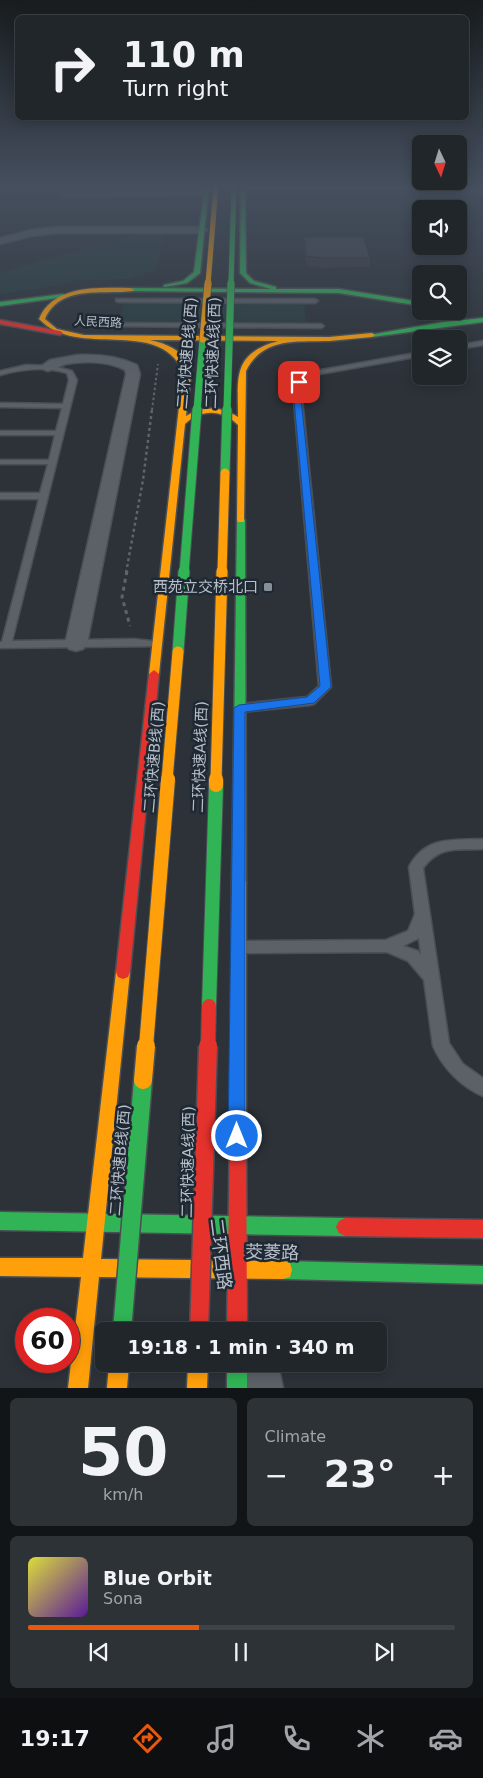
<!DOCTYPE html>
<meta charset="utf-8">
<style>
:root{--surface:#21262a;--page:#2d3236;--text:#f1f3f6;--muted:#a2a5a8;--line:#3e4347;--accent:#ea580c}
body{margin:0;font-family:"DejaVu Sans","Noto Sans SC",sans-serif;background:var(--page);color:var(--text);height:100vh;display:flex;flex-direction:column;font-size:19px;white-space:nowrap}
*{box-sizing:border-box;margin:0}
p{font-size:16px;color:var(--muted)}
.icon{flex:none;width:28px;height:28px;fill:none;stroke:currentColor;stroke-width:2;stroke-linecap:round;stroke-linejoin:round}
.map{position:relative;height:1388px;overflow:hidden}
.sheet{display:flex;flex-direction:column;gap:10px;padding:10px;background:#121517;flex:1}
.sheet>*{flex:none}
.banner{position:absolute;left:15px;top:15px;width:454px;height:105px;border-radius:8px;box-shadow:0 2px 12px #0003,0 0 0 1px var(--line);background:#21262a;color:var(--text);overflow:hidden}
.needle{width:32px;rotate:176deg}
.controls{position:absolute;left:412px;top:135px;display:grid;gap:10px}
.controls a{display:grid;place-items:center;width:55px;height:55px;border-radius:8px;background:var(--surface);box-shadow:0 2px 12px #0003,0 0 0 1px var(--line);font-size:25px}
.speed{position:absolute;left:15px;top:1308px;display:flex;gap:10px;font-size:25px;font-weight:700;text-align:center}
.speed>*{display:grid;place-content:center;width:65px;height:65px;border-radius:50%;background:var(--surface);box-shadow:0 2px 12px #0003,0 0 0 1px var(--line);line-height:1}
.speed .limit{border:8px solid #d22;background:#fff;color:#111}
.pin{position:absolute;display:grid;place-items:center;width:42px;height:42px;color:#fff;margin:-21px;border-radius:10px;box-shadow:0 2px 8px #0006}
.me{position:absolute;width:55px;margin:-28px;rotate:0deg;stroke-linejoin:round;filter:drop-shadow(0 0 4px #0008)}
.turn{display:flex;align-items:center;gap:18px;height:105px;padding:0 25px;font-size:22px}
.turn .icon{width:65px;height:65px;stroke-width:2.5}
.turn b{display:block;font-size:35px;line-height:42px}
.big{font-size:38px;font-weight:800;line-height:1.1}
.sheet .card{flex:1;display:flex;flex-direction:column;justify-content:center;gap:8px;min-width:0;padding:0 18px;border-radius:8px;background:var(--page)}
.sheet .dial{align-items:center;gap:0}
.dial b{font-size:65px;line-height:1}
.song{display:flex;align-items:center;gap:15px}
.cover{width:60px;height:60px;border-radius:8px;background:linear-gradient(135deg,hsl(60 70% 55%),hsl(270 70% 35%))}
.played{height:5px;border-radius:2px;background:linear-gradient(90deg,var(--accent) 40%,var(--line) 40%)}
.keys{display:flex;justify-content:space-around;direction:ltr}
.heat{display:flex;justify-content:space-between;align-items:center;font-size:28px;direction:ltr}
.sheet .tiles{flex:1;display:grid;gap:10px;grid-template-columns:1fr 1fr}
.card:last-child{grid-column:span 2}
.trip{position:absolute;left:95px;top:1322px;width:292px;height:50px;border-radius:8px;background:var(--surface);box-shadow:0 2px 12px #0003,0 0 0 1px var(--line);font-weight:800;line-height:50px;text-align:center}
.tab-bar{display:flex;height:80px;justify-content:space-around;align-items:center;background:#0d0f11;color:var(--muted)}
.tab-bar .icon{width:35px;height:35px}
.tab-bar .on{color:var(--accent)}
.tab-bar b{font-size:22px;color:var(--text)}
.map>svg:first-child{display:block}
.green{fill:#293d3e}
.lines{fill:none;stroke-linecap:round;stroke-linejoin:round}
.lane-casing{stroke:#4a4f55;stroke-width:3}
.street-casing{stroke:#4a4f55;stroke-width:3}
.fast-casing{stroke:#4a4f55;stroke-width:3}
.slow-casing{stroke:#4a4f55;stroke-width:3}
.jam-casing{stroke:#4a4f55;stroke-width:3}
.path-far2{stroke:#5e6468;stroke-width:2;stroke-dasharray:2.5 2.5;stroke-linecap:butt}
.path-far1{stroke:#5e6468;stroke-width:2.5;stroke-dasharray:3 3;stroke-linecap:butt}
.path{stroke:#5e6468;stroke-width:3;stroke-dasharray:4 4;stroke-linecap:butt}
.lane{fill:#5c6067;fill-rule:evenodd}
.street{fill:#5c6067;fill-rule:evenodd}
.fast{fill:#30b455;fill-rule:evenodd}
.slow{fill:#ff9f0a;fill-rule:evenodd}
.jam{fill:#e5322d;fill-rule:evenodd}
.fast-bridge-far5-casing{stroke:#494e54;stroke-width:6;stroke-linecap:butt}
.fast-bridge-far4-casing{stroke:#494e54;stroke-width:8;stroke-linecap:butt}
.fast-bridge-far3-casing{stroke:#494e54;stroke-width:11;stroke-linecap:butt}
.fast-bridge-far2-casing{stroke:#494e54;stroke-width:13;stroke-linecap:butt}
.fast-bridge-far1-casing{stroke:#494e54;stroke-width:16;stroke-linecap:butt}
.fast-bridge-casing{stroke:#494e54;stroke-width:21;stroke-linecap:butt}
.slow-bridge-far5-casing{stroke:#494e54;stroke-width:6;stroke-linecap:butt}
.slow-bridge-far4-casing{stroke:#494e54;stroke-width:8;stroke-linecap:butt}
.slow-bridge-far3-casing{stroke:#494e54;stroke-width:11;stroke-linecap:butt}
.slow-bridge-far2-casing{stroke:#494e54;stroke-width:13;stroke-linecap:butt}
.slow-bridge-far1-casing{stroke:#494e54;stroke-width:16;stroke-linecap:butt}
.slow-bridge-casing{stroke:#494e54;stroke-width:21;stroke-linecap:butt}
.jam-bridge-far1-casing{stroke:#494e54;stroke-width:16;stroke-linecap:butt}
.jam-bridge-casing{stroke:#494e54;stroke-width:21;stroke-linecap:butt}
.fast-bridge-far5{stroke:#30b455;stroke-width:5}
.fast-bridge-far4{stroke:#30b455;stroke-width:7}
.fast-bridge-far3{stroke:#30b455;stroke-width:9}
.fast-bridge-far2{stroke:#30b455;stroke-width:11}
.fast-bridge-far1{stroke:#30b455;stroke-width:14}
.fast-bridge{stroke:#30b455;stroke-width:18}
.slow-bridge-far5{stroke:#ff9f0a;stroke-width:5}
.slow-bridge-far4{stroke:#ff9f0a;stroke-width:7}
.slow-bridge-far3{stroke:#ff9f0a;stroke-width:9}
.slow-bridge-far2{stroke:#ff9f0a;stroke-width:11}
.slow-bridge-far1{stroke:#ff9f0a;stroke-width:14}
.slow-bridge{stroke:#ff9f0a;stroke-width:18}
.jam-bridge-far1{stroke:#e5322d;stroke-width:14}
.jam-bridge{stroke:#e5322d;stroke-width:18}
.wall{fill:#383c42}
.building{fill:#41464d;stroke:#2e3136}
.route{fill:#1a73e8;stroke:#114b97}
.poi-dot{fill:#868e96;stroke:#1f2934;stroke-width:2}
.labels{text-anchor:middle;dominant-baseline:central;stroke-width:5;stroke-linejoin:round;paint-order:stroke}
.far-street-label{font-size:12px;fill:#b7bfc9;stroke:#1f2934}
.street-label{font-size:15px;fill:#b7bfc9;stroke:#1f2934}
.poi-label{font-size:15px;fill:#b7bfc9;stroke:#1f2934;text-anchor:end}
.near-street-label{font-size:18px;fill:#b7bfc9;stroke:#1f2934}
</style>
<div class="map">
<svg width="483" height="1388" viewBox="0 0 483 1388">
<rect width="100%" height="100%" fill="#2c3238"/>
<path class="green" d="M140,233H165L156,270L129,279L80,280L50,287L0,294V273Z
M124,302H304L306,322H119Z"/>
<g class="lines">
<defs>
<path id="lane" d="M116,299H315L318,301L315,303L118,302L116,301Z
M113,323L321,324L324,326L321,328L111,326V324Z
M483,341V345L459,349V345Z
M421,352V356L314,375L302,383L301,389L331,687L314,704L310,705L241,712L237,711L235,708L241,704L307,697L319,686L293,389L296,380L310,372Z
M26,365L53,366L72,371L77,380L12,641L134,639L161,642L162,644L161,646L0,648V642H2L39,499H0V493H40L48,464H0V460H49L55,435H0V431H56L62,408L0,407V403L63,404L69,380L67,373C44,366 23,369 0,375V371Z
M483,839V849C457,850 440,845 423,868L449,1043L463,1064L483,1078V1096C461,1087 442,1067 433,1046L424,980L408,961L387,952L242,953L237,951L235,947L237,943L242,941L386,940L408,931L415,914L409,867C425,836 453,840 483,839ZM419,938L421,955L418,951L403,946Z"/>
<path id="street" d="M239,185H438L483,187V193L415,189H243L240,188Z
M206,190L209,191V195L64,197L59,194L64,191Z
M57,227H202L207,230L202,233H57L31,236L0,244V238L31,230Z
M77,355C98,354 118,356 137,365L140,374L87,644L83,649L76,651L69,649L65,644L126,374L125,370C108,361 85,361 66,364C59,366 54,370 47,371L40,367L50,360Z
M238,1364H278L283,1388H243Z"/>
<path id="fast" d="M205,185H209L200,273L187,283L164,287V285L183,281L194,272Z
M241,185H245L246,273L254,281L276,287V289H339L421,302V306L339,293L129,291L128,290L131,288L271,289L250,283L240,273Z
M63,294L65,295V297L0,306V302Z
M483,318V322L372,337L369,335L444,322Z
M241,517L245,520L246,883L244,887L239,889L234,887L232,883L237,520Z
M0,1212L345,1218L351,1221L354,1227L351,1233L345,1236L0,1230Z
M283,1261L483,1266V1284L283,1279L276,1277L274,1270L276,1263Z
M227,1364H247V1388H227Z"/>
<path id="slow" d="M131,288L134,290L133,291C104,295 60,284 45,319L57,329L84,335L329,337L372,333L375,335L372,337C358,338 343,340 329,341C296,342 263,337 246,371L244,522H238L237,520L238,425C222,409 201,409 185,424L159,674L154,678L149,674L183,371C157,316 78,360 39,319C54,284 99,288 131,288ZM150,340L278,341C232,354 238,377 238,417C221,406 203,406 186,416C187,402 192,386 190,372C189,353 166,343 150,340Z
M239,877L244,879L246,883V1124L244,1130L238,1132L232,1130L230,1124L232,883L234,879Z
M123,965L128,967L130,972L101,1259L283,1261L290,1263L292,1270L290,1277L283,1279L99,1277L88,1388H68L81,1277L0,1276V1258H83L116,972L118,967Z
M109,1364H129L127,1388H107Z
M188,1364H208L207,1388H187Z"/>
<path id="jam" d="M0,320L60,331L63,333L60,335L0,324Z
M154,670L159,674L130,972L128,977L123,979L118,977L116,972L149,674Z
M238,1116L244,1118L246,1124L247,1331H227L230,1124L232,1118Z
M345,1218L483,1220V1238L345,1236L339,1233L336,1227L339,1221Z"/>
</defs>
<use href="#lane" class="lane-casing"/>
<use href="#street" class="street-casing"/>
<use href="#fast" class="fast-casing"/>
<use href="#slow" class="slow-casing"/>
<use href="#jam" class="jam-casing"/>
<path class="path-far2" d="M152,410L158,364"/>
<path class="path-far1" d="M126,573L143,480L152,409"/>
<path class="path" d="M127,571L122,597L130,626"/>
<use href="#lane" class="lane"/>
<use href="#street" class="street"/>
<use href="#fast" class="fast"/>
<use href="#slow" class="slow"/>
<use href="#jam" class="jam"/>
<defs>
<path id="fast-bridge-far5" d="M231,284L234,185"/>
<path id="fast-bridge-far4" d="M197,410L203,339
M227,410L231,283"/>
<path id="fast-bridge-far3" d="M225,473L227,409
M184,573L197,409"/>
<path id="fast-bridge-far2" d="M178,652L184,571"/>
<path id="fast-bridge-far1" d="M209,1006L216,785"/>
<path id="fast-bridge" d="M122,1331L143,1080"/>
<path id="slow-bridge-far5" d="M208,284L216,185"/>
<path id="slow-bridge-far4" d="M203,339L208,283"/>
<path id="slow-bridge-far3" d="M222,573L225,473"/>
<path id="slow-bridge-far2" d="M167,780L178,652
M216,780L222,571"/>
<path id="slow-bridge-far1" d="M216,785V779
M146,1047L168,779"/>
<path id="slow-bridge" d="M143,1080L146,1046"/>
<path id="jam-bridge-far1" d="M208,1047L209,1006"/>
<path id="jam-bridge" d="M199,1331L208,1046"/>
</defs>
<use href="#fast-bridge-far5" class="fast-bridge-far5-casing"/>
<use href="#fast-bridge-far4" class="fast-bridge-far4-casing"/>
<use href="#fast-bridge-far3" class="fast-bridge-far3-casing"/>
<use href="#fast-bridge-far2" class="fast-bridge-far2-casing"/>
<use href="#fast-bridge-far1" class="fast-bridge-far1-casing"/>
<use href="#fast-bridge" class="fast-bridge-casing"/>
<use href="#slow-bridge-far5" class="slow-bridge-far5-casing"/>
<use href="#slow-bridge-far4" class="slow-bridge-far4-casing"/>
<use href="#slow-bridge-far3" class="slow-bridge-far3-casing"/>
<use href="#slow-bridge-far2" class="slow-bridge-far2-casing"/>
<use href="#slow-bridge-far1" class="slow-bridge-far1-casing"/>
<use href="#slow-bridge" class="slow-bridge-casing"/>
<use href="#jam-bridge-far1" class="jam-bridge-far1-casing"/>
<use href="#jam-bridge" class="jam-bridge-casing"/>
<use href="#fast-bridge-far5" class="fast-bridge-far5"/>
<use href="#fast-bridge-far4" class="fast-bridge-far4"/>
<use href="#fast-bridge-far3" class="fast-bridge-far3"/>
<use href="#fast-bridge-far2" class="fast-bridge-far2"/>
<use href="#fast-bridge-far1" class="fast-bridge-far1"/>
<use href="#fast-bridge" class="fast-bridge"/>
<use href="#slow-bridge-far5" class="slow-bridge-far5"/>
<use href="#slow-bridge-far4" class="slow-bridge-far4"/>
<use href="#slow-bridge-far3" class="slow-bridge-far3"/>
<use href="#slow-bridge-far2" class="slow-bridge-far2"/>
<use href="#slow-bridge-far1" class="slow-bridge-far1"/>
<use href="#slow-bridge" class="slow-bridge"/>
<use href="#jam-bridge-far1" class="jam-bridge-far1"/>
<use href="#jam-bridge" class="jam-bridge"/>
</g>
<path class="wall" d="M304,237L370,258V267L321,268L306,266L304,247Z"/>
<path class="building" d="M304,237H364L370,258H322L306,256Z"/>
<linearGradient id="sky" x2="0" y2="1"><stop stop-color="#181c1f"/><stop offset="0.49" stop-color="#454f5e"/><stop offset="1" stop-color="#454f5e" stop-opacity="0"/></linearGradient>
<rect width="483" height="379" fill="url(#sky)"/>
<path class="route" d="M296,380L302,382L300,389L331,687L314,703L245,712V1136L243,1142L237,1144L231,1142L228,1136L234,708L239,705L307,697L320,686L293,389Z"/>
<rect class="poi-dot" x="263" y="582" width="10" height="10" rx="2.5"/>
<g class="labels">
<g class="far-street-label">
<text transform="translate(98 322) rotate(3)">人民西路</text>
</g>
<g class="street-label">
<text transform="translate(187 353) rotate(-85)">二环快速B线(西)</text>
<text transform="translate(213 353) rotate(-88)">二环快速A线(西)</text>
<text transform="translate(154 757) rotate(-85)">二环快速B线(西)</text>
<text transform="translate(200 757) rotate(-88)">二环快速A线(西)</text>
<text transform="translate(120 1160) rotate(-85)">二环快速B线(西)</text>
<text transform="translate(188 1162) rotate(-89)">二环快速A线(西)</text>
</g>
<g class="poi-label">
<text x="258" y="587">西苑立交桥北口</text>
</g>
<g class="near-street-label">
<text transform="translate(272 1252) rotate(1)">茭菱路</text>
<text transform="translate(221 1254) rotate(83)">二环西路</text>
</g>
</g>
</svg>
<div class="controls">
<a><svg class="needle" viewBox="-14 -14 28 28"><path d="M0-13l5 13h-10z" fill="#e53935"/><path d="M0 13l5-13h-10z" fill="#a2a5a8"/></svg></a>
<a><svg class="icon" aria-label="sound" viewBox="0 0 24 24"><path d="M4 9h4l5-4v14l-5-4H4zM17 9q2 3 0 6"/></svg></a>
<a><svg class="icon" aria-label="search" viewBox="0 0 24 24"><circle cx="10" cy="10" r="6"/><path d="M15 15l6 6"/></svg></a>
<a><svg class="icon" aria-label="layers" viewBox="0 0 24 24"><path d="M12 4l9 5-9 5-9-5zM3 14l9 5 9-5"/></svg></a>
</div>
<div class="speed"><div class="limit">60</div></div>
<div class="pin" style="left:299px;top:382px;background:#d93025"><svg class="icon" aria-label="arrive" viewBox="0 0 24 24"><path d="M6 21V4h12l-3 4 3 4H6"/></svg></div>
<svg class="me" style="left:237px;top:1136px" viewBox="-20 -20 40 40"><circle r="17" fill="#1a73e8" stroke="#fff" stroke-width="3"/><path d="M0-11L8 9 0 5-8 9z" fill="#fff"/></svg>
<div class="trip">19:18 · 1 min · 340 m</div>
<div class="banner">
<div class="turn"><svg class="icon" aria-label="right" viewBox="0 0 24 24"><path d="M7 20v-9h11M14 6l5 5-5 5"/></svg><div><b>110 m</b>Turn right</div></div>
</div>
</div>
<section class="sheet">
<div class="tiles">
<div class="card dial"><b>50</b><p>km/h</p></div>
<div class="card"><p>Climate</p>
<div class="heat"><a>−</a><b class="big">23°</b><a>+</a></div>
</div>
<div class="card">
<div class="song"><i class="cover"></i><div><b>Blue Orbit</b><p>Sona</p></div></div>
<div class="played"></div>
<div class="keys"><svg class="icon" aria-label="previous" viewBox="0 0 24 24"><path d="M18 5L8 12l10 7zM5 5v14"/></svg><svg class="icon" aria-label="pause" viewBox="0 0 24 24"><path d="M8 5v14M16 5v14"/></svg><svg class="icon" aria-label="next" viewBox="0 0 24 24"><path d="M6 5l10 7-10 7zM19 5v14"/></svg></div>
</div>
</div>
</section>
<nav class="tab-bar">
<b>19:17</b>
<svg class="icon on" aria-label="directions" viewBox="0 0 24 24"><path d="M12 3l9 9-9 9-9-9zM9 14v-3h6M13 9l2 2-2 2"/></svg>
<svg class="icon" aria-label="music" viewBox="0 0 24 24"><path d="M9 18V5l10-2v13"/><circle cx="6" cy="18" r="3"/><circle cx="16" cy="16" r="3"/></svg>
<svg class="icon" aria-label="phone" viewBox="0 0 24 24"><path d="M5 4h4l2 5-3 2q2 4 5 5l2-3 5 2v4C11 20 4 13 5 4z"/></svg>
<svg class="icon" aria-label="climate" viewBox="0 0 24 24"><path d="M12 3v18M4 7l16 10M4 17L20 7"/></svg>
<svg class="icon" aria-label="car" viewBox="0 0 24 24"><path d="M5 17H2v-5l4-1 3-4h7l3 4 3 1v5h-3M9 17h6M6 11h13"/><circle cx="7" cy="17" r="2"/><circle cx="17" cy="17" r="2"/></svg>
</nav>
